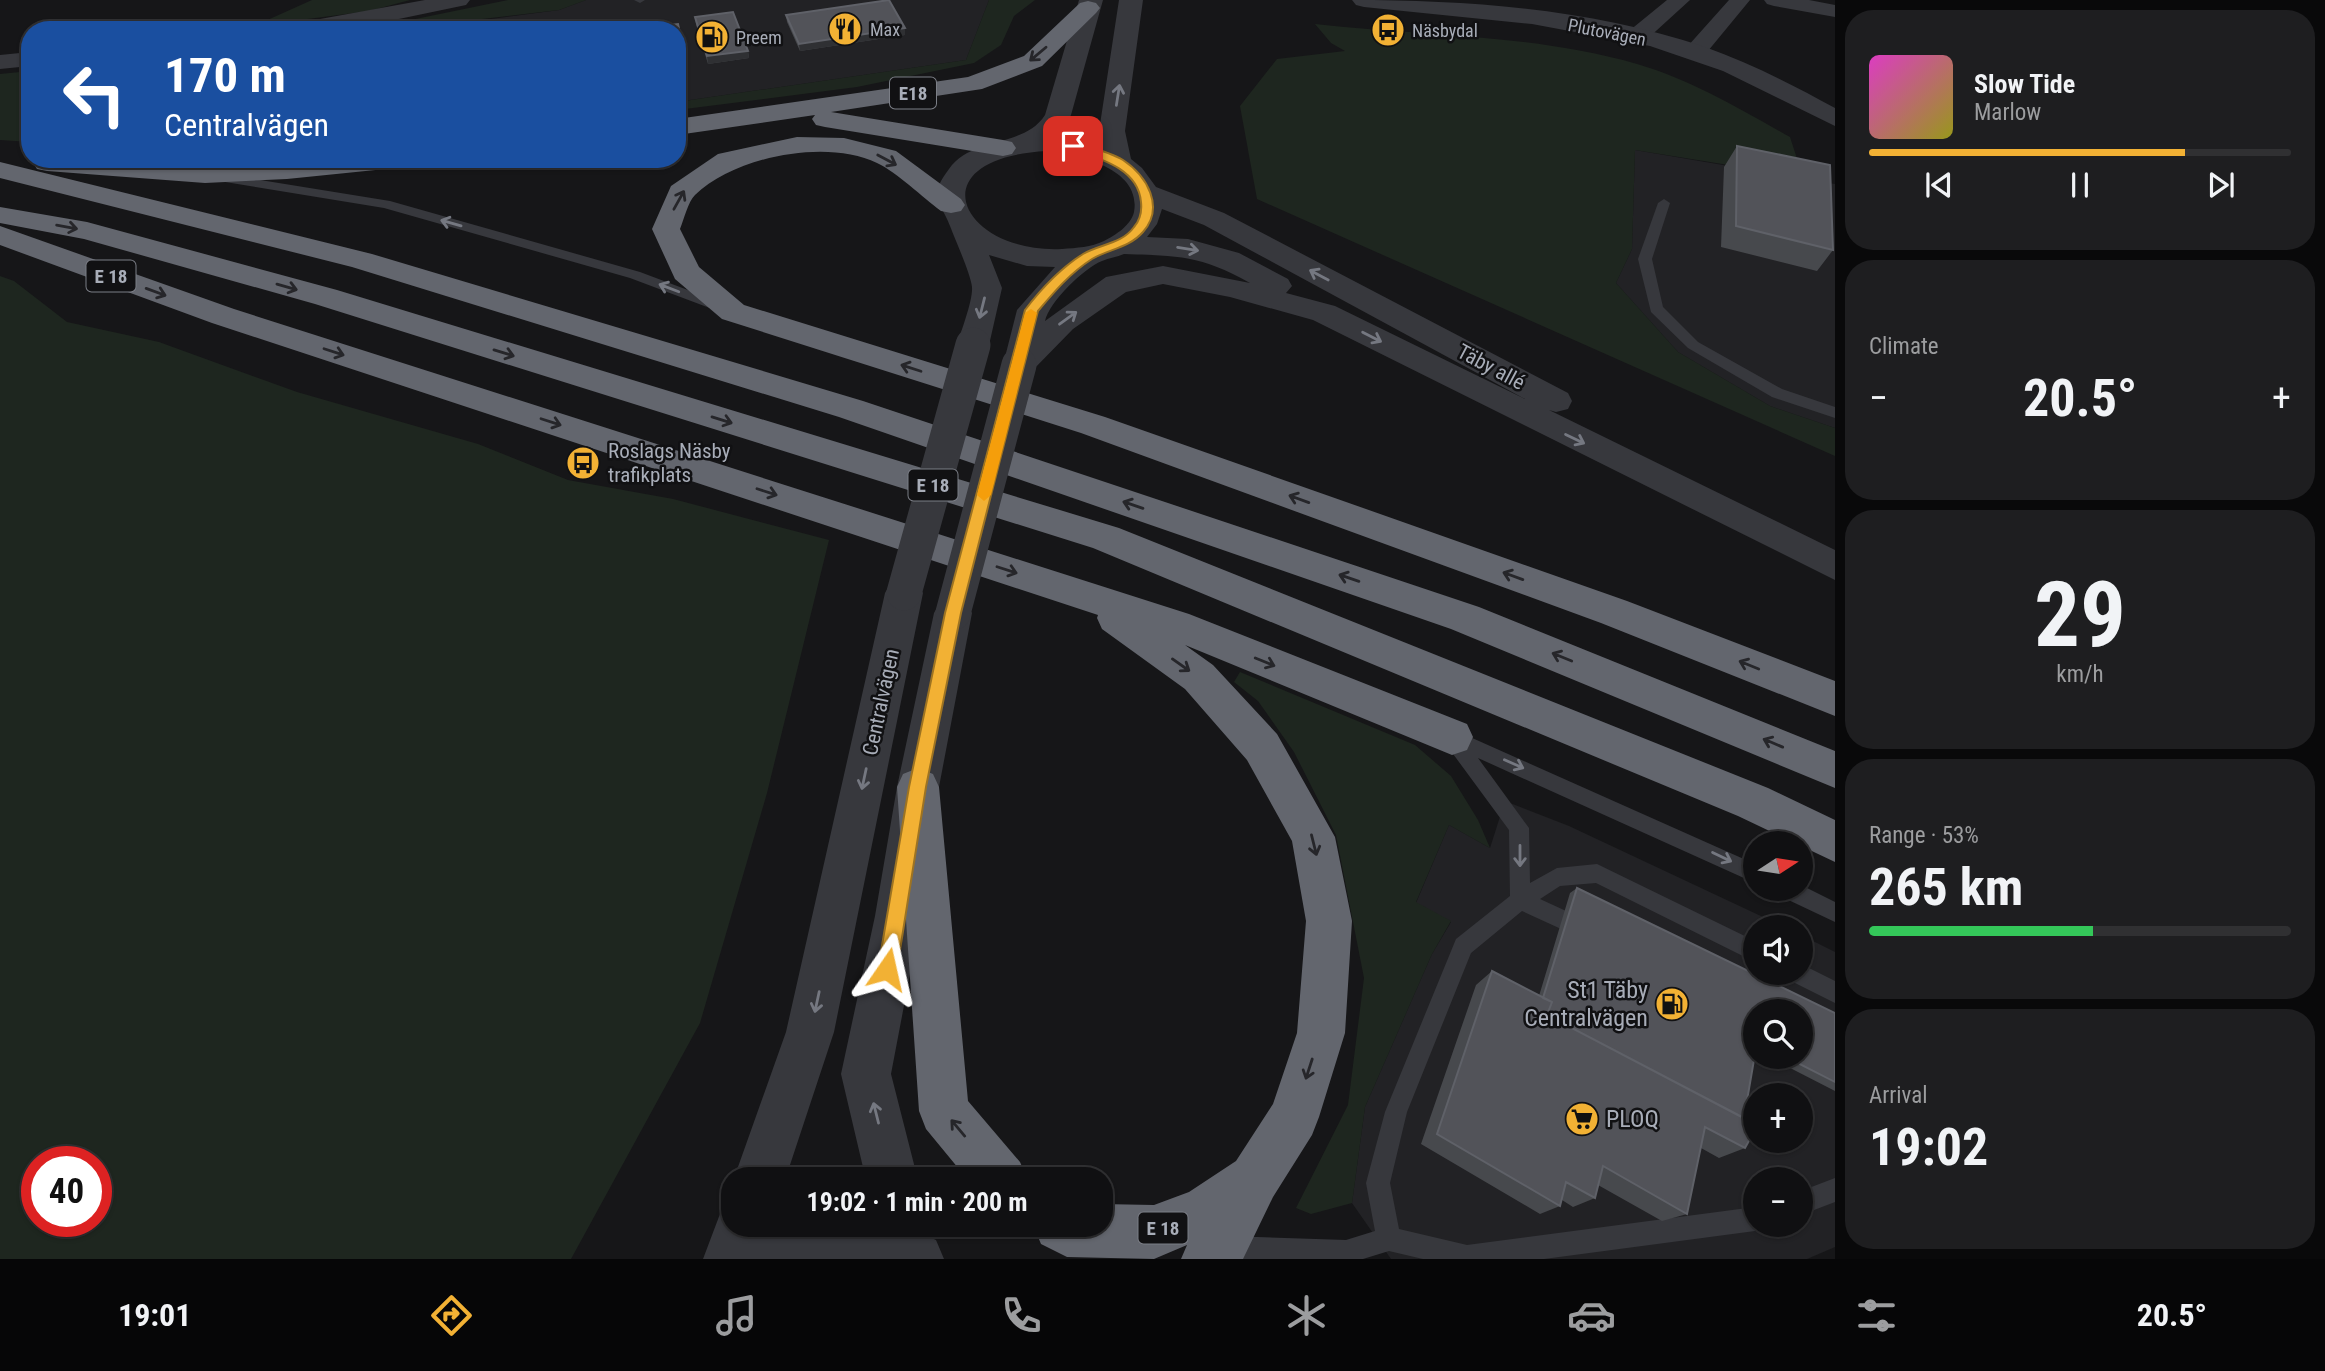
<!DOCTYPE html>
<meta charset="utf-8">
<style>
:root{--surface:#101012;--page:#1e1e20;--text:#f1f3f6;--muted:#9c9d9f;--line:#303032;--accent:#f2b134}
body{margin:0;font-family:"Roboto Condensed",sans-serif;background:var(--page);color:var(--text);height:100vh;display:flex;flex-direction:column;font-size:26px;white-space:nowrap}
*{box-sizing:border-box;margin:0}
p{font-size:23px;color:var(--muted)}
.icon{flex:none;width:38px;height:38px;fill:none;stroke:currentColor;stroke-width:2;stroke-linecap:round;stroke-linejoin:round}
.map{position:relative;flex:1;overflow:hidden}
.side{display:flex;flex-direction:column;gap:10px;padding:10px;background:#09090a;width:490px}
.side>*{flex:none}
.hud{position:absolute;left:21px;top:21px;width:665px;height:147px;border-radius:28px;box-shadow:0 2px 5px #0004,0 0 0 2px var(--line);background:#1a4fa0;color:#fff;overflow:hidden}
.needle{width:46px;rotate:78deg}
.buttons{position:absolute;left:1743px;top:831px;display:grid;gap:14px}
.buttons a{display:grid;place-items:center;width:70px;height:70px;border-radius:50%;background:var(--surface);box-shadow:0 2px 5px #0004,0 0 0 2px var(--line);font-size:35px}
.speed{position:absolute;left:21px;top:1146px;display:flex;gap:14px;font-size:35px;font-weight:700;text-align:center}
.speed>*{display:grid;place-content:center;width:91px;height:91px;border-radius:50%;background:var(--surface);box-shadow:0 2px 5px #0004,0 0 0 2px var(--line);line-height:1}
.speed .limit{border:10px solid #d22;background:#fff;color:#111}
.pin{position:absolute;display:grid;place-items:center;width:60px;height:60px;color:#fff;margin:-30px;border-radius:14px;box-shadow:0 4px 10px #0006}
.me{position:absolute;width:77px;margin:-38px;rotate:11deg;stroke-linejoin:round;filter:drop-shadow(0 0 5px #0008)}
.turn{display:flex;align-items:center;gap:24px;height:147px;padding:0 28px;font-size:32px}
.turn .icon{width:91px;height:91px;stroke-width:2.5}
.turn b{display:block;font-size:49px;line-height:60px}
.big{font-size:52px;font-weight:700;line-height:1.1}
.side .tile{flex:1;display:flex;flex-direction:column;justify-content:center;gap:10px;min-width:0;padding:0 24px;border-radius:28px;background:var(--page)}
.side .dial{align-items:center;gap:0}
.dial b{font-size:91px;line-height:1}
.song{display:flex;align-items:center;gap:21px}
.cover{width:84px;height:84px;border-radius:10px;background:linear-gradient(135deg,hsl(310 70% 55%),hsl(60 70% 35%))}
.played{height:7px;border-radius:4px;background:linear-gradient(90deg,var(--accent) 75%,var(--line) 75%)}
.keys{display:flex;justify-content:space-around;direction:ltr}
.heat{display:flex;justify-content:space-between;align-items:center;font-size:38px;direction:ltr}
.charge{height:10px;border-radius:5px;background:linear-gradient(90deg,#34c759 53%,var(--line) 0)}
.trip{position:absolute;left:721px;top:1167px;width:392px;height:70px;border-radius:28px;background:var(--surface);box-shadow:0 2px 5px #0004,0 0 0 2px var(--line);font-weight:700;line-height:70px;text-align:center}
.menu{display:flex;height:112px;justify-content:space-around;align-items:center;background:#060607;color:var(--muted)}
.menu .icon{width:49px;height:49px}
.menu .current{color:var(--accent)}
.menu b{font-size:32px;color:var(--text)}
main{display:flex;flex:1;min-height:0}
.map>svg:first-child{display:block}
.built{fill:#222225;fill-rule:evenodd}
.green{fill:#1e261f;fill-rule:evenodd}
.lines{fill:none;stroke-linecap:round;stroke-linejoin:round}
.service{fill:#37383d;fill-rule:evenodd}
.minor{fill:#37383d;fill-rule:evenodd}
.tertiary{fill:#37383d;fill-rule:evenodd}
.motorway{fill:#63666e;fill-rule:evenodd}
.tertiary-bridge{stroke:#37383d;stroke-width:35}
.wall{fill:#47494d}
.shaded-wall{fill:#2f3033}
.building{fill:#525359;stroke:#5f6168;stroke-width:2}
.oneway{stroke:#26262a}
.oneway2{stroke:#757881}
.route{fill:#f2b134;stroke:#9d7322;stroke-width:2}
.slow{fill:#f59e0b}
.labels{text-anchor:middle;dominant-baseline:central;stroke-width:5;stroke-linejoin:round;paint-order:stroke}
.far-poi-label{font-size:18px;fill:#a8adb8;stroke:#111113;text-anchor:start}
.far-street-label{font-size:18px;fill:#a8adb8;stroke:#111113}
.shield{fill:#111113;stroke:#7b7e86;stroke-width:2}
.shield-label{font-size:19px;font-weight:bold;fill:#a8adb8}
.street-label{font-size:21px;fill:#a8adb8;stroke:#111113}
.poi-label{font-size:21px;fill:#a8adb8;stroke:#111113;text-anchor:start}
.near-poi-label{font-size:24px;fill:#a8adb8;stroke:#111113;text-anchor:end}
</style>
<main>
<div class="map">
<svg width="1835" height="1259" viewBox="0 0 1835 1259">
<rect width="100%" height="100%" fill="#161618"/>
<path class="built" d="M586,0H989L966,60L677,102V30H407L559,10Z
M1635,150L1835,184V428L1770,406L1678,352L1616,283L1632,249Z
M1505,801L1569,826L1784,927L1755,928V973H1801V935L1835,952V1247L1807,1259H1391L1352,1203L1365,1107L1432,954L1451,922L1416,903L1449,825L1490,848ZM1755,1012H1801V1057H1755ZM1755,1096H1801V1141H1755ZM1755,1180H1801V1225H1755Z"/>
<path class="green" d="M312,0H410L369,11L254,26Z
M508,0H586L559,10L389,30L396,23Z
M989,0H1035L1014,16L1001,45L974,63L857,87L677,110V102L966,60Z
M1315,24C1423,36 1532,34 1637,64C1692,80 1740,109 1790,137L1803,177L1635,150L1632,249L1616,283L1678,352L1770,406L1835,428V456L1257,199L1240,106L1277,59L1345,51L1331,43Z
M30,71V142L0,140V74Z
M0,276L14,281L67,322L159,342L297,392L478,444L568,480L673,499L829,540L767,793L700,1023L571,1259H0ZM96,1162V1222H37V1162Z
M1240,672L1415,745L1451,776L1478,820L1490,848L1449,825L1416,902L1451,921L1432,954L1365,1107L1352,1203L1311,1214L1296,1208L1348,1105L1364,978L1336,835L1294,752L1258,701L1234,682Z"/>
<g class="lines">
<path class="service" d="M634,0H645L640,3Z
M223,174L390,201L640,272L725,304L727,307L720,311L715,310L630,278L384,208L219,181V175Z
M1664,199L1670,203L1652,259L1663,307L1698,342L1782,389L1835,407V418L1772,397L1688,348L1651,312L1638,259L1658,203Z
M1452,729L1755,864V883L1478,758L1529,828L1530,883L1557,868L1597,864L1755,941V962L1596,883L1560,886L1540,899L1590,922L1593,929L1590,936L1583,939L1522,911L1471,953L1407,1112L1390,1183L1399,1229L1467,1245L1755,1207V1225H1765L1764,1228L1755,1231L1544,1259H1423L1389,1251L1363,1259H1224L1218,1257L1215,1248L1218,1239L1227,1236L1346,1240L1375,1231L1366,1183L1385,1112L1456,939L1510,896L1509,830L1445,743L1443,737L1445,731Z
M1801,885L1835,902V922L1780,896L1777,889H1801Z
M1801,964L1835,981V1003L1789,980L1786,973H1801Z
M1835,1178V1202L1801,1215V1191Z"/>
<path class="minor" d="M1667,0H1690L1645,41H1629L1626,36L1629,31Z
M1729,0H1750L1703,57H1687L1684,52L1687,47Z
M1764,0H1809L1835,5V17L1774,6L1767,4Z"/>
<path class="tertiary" d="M425,0H470L466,5L346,30H286L290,25L298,23Z
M1079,0H1103L1071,115L1058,136L1101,145L1099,131L1119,0H1143L1125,131L1131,159L1142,168L1156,187L1224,213L1568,393L1572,401L1568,409L1556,412L1549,410L1835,550V580L1313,320L1230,297L1163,284L1126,292L1073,329L1030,373L1019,376L1008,373L1003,365L1017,310L1055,267L1027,266L989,255L1002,288L989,345L984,352L973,355L962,352L957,345C961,331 973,301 972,287C971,275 955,239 950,226C940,200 927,198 949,169C972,136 1024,148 1045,115ZM1047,151C1077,154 1142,168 1134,212C1131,225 1116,235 1104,241C1091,247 1077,248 1062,249C961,254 914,158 1047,151ZM1162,209L1204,225L1525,399L1335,306L1286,293L1292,286L1288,279L1239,253L1188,239L1147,237L1157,224ZM1124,254C1179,256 1200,255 1250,283L1163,266L1106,277L1045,321C1049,302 1084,268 1102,261C1109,258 1117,257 1124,254Z
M1352,0C1470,0 1592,9 1705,47C1750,63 1793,85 1835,108V126L1723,71L1650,46L1532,24L1364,7L1356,5Z
M30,52V66L0,69V55Z
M904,578L917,582L923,593L834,1032L785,1180L733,1181L786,1032L885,593L891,582Z
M953,598L966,602L972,613L939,787L921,916L891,1074L918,1180H866L841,1074L875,916L897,787L934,613L940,602Z
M733,1202V1225H902L936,1240L944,1259H703L723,1206Z"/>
<path class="motorway" d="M1088,1L1096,3L1100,8L1096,13L1042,66L982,89L831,112L1003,140L1012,142L1016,148L1012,154L1003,156L825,127L816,125L812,119L815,115L677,135V119L968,77L1024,56L1080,3Z
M797,137L844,138L896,151L961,199L965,205L961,211L951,213L941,211C922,197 898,173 877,163C826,138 734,157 695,195C688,202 684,219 680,229L699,267L744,305L1105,417L1627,601L1835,681V716L1601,623L1081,433L722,319L675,279L652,229L671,186L718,154Z
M36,159H105L205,167L323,159H418L415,165L405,167L287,179L205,183L47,171L37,169L33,163Z
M0,162L372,254L863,401L1479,607L1835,751V788L1451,629L839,417L352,267L0,178Z
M0,207L87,222L337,290L1119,528L1768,788L1835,820V862L1738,816L1093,548L315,304L84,239L0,223Z
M0,226L234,309L1189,614L1467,724L1473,737L1467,750L1452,755L1185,645L1213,665L1277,734L1335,837L1352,921L1345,1033L1319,1117L1312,1135L1273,1197L1243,1259H1181L1187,1245L1154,1259L1067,1257L1041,1244L1033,1225H1101V1204L1154,1205L1189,1192L1236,1161L1273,1104L1297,1033L1306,921L1292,841L1247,760L1185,689L1102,629L1097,618L1098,615L212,323L0,245Z
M918,768L933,774L939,787L968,1101L1020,1162L1028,1180H968L926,1129L919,1111L897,787L903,774Z"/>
<path class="tertiary-bridge" d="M904,593L973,345
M953,613L1019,365"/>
</g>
<path class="wall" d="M786,15L905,28V35L800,51L787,22Z
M695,17L748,51L749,58L708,64L696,24Z
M1737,146L1833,250L1817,271L1721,247L1724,167Z
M1577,888L1835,1013V1091L1769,1057H1801L1755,1012L1744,1118L1745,1148L1719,1158L1701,1148L1687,1214L1662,1221L1598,1185L1595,1198L1573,1207L1562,1200L1560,1206L1540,1214L1421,1144L1476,985L1492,971L1539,996L1570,893Z"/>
<path class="shaded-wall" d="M905,28V35L800,51L799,44Z
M684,51L686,58L677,59V52Z
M748,51L749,58L708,64L707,56Z"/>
<path class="building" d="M889,0L905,28L799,44L786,15Z
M733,12L748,51L707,56L695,17Z
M611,23V30H532V29Z
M678,24L684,51L677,52V30H653L652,27Z
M1737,146L1830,165L1833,250L1736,226Z
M1577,888L1835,1013V1082L1786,1057H1801V1012H1755V1054L1744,1118L1547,1015L1552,1002L1543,998Z
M1492,971L1552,1002L1547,1015L1755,1124V1130L1745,1148L1705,1127L1687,1214L1603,1166L1595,1198L1566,1182L1560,1206L1437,1134Z"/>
<defs><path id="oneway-shaft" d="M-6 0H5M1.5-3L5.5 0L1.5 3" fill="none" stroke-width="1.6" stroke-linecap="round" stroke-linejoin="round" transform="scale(1.75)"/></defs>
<g class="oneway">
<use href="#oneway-shaft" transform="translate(1038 54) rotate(140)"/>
<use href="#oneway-shaft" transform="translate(887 160) rotate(28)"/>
<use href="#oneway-shaft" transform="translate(679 200) rotate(-61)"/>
<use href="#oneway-shaft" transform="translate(67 227) rotate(10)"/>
<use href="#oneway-shaft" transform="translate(287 287) rotate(16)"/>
<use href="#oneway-shaft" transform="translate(156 292) rotate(20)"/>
<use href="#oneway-shaft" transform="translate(334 352) rotate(18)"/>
<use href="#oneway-shaft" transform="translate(504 353) rotate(17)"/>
<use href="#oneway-shaft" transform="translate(911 368) rotate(-162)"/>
<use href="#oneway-shaft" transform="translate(722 420) rotate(17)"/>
<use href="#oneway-shaft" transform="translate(551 422) rotate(18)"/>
<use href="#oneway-shaft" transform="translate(767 492) rotate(18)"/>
<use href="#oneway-shaft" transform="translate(1299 499) rotate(-160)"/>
<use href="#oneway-shaft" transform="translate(1133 505) rotate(-161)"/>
<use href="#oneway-shaft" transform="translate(1007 570) rotate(18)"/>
<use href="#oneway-shaft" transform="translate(1513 576) rotate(-160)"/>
<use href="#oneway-shaft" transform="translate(1349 578) rotate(-161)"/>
<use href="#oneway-shaft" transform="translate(1562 657) rotate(-158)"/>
<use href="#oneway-shaft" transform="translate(1265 662) rotate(22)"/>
<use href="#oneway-shaft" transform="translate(1181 665) rotate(35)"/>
<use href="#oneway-shaft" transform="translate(1749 665) rotate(-158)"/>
<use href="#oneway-shaft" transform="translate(1773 743) rotate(-157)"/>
<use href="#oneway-shaft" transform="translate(1314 845) rotate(76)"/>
<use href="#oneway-shaft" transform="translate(1309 1069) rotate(108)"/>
<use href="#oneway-shaft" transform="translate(958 1128) rotate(-130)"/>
</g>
<g class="oneway2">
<use href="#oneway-shaft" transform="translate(1118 95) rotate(-81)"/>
<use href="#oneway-shaft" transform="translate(451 223) rotate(-164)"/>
<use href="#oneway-shaft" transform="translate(1188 249) rotate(9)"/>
<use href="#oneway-shaft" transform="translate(1319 275) rotate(-152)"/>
<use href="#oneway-shaft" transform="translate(669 288) rotate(-159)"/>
<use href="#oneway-shaft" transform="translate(982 308) rotate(104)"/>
<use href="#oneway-shaft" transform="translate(1068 318) rotate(-36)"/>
<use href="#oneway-shaft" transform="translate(1372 337) rotate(27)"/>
<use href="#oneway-shaft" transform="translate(1575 439) rotate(26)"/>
<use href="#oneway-shaft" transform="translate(1514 764) rotate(24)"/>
<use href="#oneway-shaft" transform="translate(864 779) rotate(102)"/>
<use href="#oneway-shaft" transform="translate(1520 856) rotate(90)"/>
<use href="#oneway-shaft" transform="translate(1722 857) rotate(26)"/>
<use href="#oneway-shaft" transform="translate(817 1002) rotate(102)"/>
<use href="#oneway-shaft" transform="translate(876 1113) rotate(-104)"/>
</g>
<path class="route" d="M1073,142C1089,147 1110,152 1123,160C1147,176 1165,207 1143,232C1129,248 1109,249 1092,259C1070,273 1054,292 1038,311L961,613L926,787L897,969L894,976L887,978L880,976L878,969L909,787L945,613L1025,310C1041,289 1061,268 1083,254C1100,244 1122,244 1134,227C1140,220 1142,211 1141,202C1138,167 1097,158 1069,148L1068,146Z"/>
<path class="slow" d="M1031,309L1037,313L991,495L984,501L977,495L1025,313Z"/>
<defs>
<symbol id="restaurant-disc" viewBox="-11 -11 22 22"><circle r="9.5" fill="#f2b134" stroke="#111113"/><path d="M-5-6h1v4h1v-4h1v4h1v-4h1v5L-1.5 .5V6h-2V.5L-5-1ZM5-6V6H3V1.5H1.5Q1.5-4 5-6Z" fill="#111"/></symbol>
<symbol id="bus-disc" viewBox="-11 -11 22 22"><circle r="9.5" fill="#f2b134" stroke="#111113"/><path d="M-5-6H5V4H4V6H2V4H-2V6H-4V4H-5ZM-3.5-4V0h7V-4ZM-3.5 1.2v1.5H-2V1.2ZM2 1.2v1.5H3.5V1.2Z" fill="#111"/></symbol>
<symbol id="fuel-disc" viewBox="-11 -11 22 22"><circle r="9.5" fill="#f2b134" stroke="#111113"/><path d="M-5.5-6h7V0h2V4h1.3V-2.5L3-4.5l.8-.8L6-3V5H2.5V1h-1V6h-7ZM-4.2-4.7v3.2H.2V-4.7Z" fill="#111"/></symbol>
<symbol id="supermarket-disc" viewBox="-11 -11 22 22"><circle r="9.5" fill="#f2b134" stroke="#111113"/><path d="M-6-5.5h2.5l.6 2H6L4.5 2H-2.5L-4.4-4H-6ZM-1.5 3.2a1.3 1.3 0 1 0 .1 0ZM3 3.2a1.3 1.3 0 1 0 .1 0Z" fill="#111"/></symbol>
</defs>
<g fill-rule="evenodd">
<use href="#restaurant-disc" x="826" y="10" width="38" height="38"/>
<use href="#bus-disc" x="1369" y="11" width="38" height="38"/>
<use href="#fuel-disc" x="693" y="18" width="38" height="38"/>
<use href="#bus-disc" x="564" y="444" width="38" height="38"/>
<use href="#fuel-disc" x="1653" y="985" width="38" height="38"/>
<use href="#supermarket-disc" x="1563" y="1100" width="38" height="38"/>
</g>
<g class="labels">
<g class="far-poi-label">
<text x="870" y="29">Max</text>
<text x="1412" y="30">Näsbydal</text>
<text x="736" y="37">Preem</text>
</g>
<g class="far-street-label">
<text transform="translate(1607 32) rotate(11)">Plutovägen</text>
</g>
<g class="shield">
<rect x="890" y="77.5" width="46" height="31" rx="5"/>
<rect x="86.5" y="260.5" width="49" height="31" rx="5"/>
<rect x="908.5" y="469.5" width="49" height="31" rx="5"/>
<rect x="1138.5" y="1212.5" width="49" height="31" rx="5"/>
</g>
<g class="shield-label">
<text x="913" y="93">E18</text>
<text x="111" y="276">E 18</text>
<text x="933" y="485">E 18</text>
<text x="1163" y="1228">E 18</text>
</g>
<g class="street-label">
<text transform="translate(1491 367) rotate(28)">Täby allé</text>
<text transform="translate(881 702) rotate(-78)">Centralvägen</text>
</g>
<g class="poi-label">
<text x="608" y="451">Roslags Näsby<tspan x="608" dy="24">trafikplats</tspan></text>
</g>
<g class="near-poi-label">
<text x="1648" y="990">St1 Täby<tspan x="1648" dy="28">Centralvägen</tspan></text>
<text x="1606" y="1119" text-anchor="start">PLOQ</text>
</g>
</g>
</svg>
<div class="buttons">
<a><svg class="needle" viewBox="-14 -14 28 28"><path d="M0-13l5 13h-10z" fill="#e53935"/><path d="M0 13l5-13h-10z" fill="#9c9d9f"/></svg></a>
<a><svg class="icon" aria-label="sound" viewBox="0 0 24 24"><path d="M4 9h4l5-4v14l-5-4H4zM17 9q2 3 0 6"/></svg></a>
<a><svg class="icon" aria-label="search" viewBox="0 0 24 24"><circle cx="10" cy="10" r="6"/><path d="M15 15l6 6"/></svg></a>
<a>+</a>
<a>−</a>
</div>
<div class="speed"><div class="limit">40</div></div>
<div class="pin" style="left:1073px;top:146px;background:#d93025"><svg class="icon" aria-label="arrive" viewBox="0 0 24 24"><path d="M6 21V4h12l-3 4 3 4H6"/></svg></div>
<svg class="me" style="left:887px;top:969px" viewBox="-20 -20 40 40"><path d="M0-17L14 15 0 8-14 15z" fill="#f2b134" stroke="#fff" stroke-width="4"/></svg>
<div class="trip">19:02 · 1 min · 200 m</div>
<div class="hud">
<div class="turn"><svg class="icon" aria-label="left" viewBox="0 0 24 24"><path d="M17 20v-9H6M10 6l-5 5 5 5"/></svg><div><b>170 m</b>Centralvägen</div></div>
</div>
</div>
<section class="side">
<div class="tile">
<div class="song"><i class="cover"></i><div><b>Slow Tide</b><p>Marlow</p></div></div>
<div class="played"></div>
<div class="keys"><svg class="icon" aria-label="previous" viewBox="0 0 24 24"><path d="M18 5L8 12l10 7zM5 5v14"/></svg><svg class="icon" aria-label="pause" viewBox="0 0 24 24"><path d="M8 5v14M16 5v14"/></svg><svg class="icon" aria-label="next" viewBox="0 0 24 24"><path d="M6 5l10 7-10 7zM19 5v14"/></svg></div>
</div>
<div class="tile"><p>Climate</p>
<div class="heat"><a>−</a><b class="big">20.5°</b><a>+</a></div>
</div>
<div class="tile dial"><b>29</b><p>km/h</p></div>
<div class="tile"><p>Range · 53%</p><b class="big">265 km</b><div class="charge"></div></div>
<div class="tile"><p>Arrival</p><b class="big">19:02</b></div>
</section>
</main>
<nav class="menu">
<b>19:01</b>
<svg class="icon current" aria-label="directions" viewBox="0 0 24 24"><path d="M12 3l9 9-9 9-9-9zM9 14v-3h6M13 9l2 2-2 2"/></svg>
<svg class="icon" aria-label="music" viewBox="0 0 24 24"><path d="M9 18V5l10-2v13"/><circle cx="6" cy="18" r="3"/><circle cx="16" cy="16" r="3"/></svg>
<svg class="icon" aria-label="phone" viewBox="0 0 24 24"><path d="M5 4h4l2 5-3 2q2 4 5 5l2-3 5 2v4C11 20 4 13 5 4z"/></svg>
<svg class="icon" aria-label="climate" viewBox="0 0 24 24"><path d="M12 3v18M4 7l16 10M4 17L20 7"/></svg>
<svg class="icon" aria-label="car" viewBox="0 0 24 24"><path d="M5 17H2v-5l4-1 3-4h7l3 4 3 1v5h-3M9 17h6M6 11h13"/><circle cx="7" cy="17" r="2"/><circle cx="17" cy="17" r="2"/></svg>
<svg class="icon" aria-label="filters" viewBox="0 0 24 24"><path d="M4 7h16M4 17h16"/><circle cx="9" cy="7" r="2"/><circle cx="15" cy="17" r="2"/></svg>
<b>20.5°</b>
</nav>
